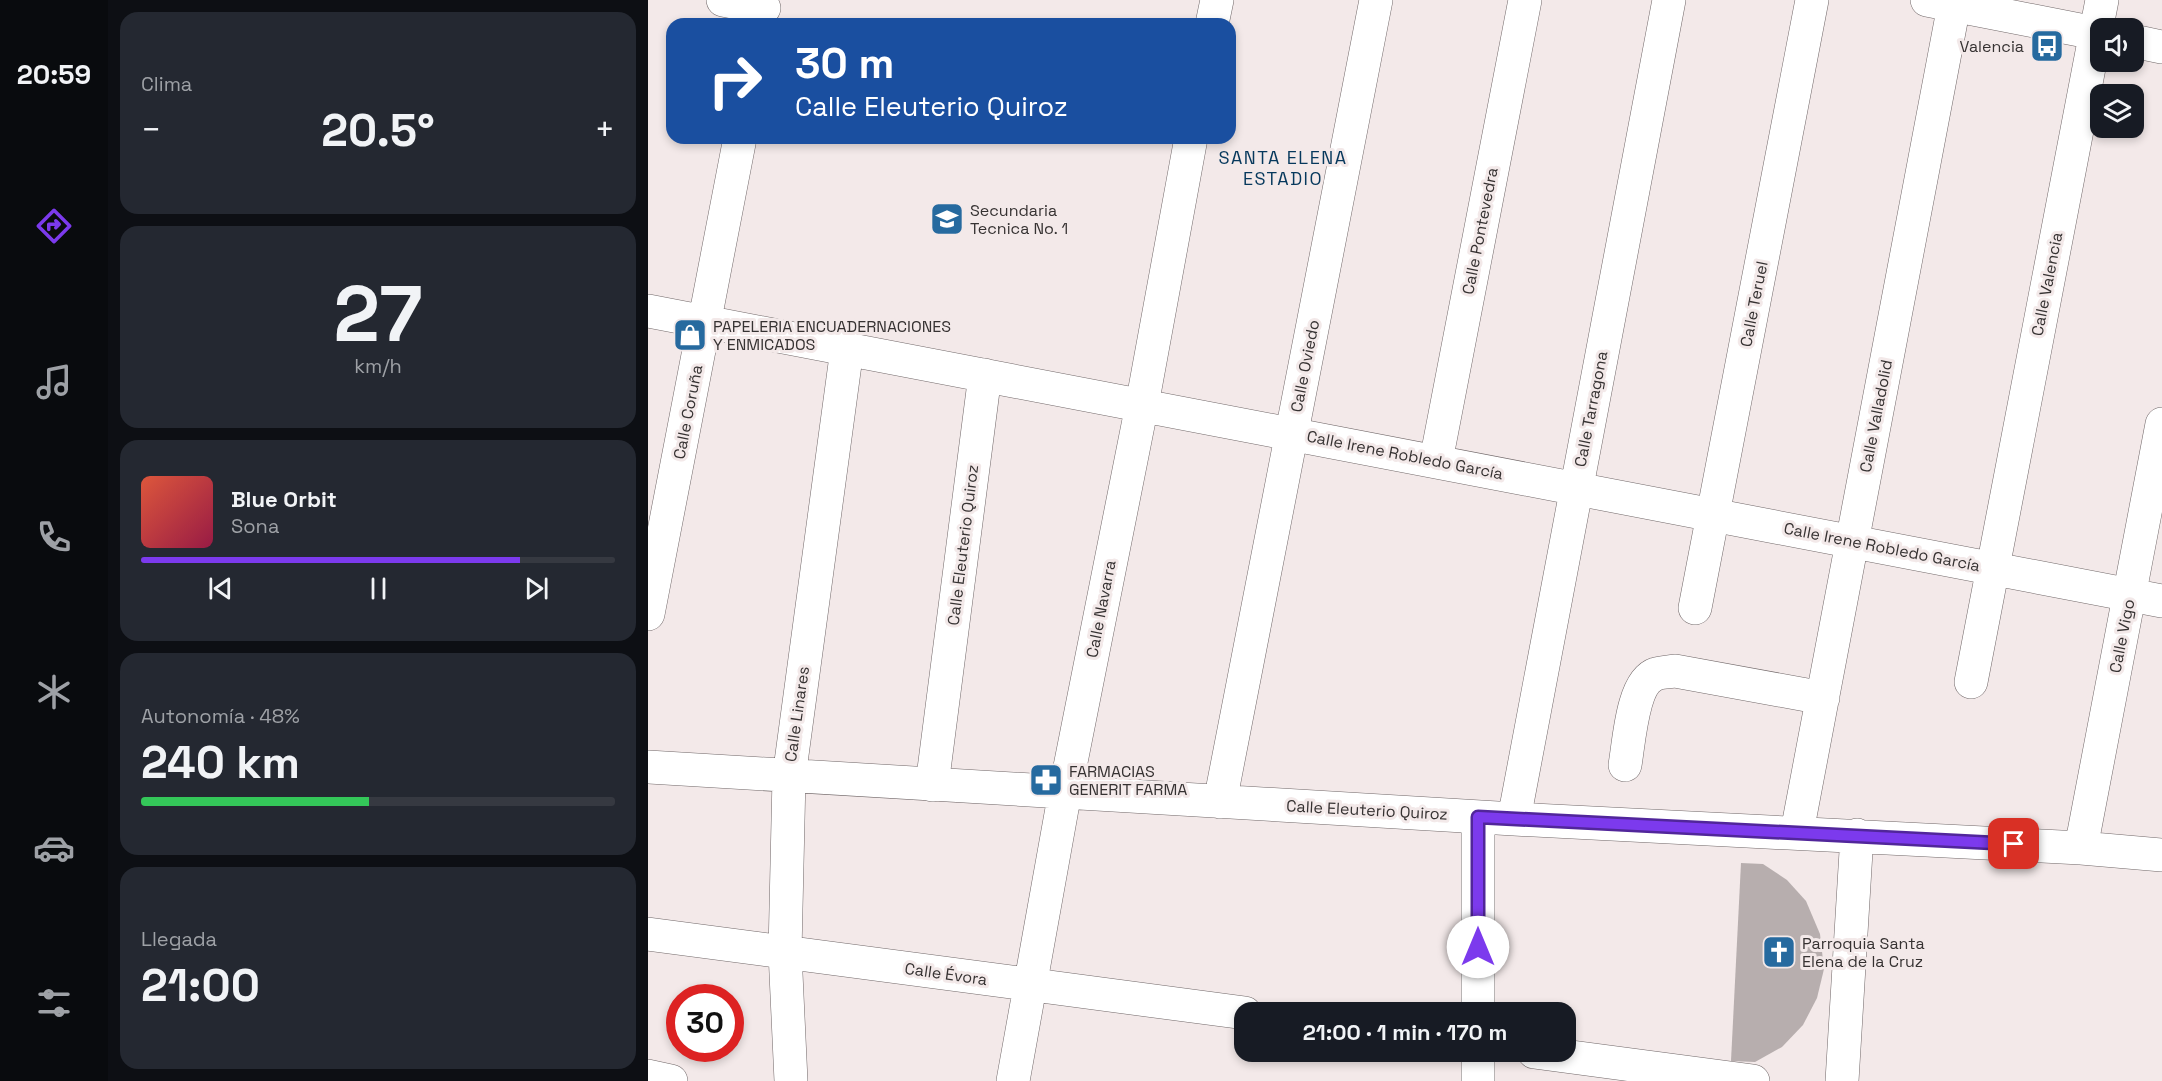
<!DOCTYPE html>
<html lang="es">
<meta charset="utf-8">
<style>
:root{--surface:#171b24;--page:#242831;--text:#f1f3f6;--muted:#9ea1a6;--line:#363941;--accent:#7c3aed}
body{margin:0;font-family:"Space Grotesk",sans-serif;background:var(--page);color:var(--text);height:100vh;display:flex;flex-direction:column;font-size:22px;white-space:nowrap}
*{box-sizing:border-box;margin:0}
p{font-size:20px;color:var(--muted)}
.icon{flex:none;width:33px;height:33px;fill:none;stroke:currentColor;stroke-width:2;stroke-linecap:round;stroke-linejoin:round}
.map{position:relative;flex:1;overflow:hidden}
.details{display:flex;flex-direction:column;gap:12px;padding:12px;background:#0d0f14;width:540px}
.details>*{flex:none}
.top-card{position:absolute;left:18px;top:18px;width:570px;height:126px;border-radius:18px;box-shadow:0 3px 9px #0003;background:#1a4fa0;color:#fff;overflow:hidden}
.controls{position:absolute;left:1442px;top:18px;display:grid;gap:12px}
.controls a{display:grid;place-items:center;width:54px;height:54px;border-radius:12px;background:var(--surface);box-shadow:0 3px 9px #0003;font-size:30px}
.speed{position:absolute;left:18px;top:984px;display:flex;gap:12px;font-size:30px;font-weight:700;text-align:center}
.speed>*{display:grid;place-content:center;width:78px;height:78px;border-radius:50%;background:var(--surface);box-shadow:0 3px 9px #0003;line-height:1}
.speed .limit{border:9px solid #d22;background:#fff;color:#111}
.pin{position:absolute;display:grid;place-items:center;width:51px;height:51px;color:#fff;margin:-26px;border-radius:12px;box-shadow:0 3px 9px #0006}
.me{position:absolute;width:66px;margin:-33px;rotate:0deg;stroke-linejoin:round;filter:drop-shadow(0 0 4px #0008)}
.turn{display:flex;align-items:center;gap:21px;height:126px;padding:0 30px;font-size:27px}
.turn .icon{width:78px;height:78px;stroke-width:2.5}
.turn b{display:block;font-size:42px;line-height:51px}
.big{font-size:45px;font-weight:800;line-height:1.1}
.details .widget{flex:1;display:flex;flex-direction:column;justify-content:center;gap:9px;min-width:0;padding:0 21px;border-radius:18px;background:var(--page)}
.details .dial{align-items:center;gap:0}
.dial b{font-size:78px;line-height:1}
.song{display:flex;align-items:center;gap:18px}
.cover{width:72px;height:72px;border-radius:9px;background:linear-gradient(135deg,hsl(10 70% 55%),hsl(340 70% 35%))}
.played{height:6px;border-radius:3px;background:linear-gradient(90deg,var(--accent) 80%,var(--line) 80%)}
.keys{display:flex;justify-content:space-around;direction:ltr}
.heat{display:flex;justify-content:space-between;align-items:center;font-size:33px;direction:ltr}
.charge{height:9px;border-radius:4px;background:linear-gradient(90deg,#34c759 48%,var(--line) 0)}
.trip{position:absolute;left:586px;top:1002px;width:342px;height:60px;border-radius:18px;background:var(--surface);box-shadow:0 3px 9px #0003;font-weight:800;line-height:60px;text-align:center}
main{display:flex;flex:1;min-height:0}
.menu{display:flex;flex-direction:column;width:108px;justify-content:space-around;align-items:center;background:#090b0e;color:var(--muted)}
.menu .icon{width:42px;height:42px}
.menu .current{color:var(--accent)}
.menu b{font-size:27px;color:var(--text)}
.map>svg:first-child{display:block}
.building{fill:#b7aeae}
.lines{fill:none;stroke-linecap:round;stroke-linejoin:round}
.minor-casing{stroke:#716869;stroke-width:34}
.minor{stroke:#fff;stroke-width:33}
.route-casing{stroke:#51269a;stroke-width:15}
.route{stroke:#7c3aed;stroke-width:10}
.labels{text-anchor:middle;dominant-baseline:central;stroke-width:6;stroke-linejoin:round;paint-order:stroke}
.poi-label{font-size:16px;fill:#363232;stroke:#f3e9e9;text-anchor:start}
.street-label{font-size:16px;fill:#363232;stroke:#f3e9e9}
.neighbourhood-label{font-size:18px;letter-spacing:1.5px;fill:#06385c;stroke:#f3e9e9}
</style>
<main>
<nav class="menu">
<b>20:59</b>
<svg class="icon current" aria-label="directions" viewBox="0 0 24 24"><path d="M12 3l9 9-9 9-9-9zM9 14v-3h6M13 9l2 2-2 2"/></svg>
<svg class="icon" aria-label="music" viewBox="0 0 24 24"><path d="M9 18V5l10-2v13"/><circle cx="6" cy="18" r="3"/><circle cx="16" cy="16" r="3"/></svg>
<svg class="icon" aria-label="phone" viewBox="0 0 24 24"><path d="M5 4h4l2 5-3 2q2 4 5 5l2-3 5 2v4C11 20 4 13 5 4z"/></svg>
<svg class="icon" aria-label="climate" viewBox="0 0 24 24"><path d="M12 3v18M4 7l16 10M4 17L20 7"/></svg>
<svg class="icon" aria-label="car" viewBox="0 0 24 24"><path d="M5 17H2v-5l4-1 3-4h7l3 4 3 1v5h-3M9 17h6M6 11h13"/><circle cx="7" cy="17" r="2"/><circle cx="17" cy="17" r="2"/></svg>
<svg class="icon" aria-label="filters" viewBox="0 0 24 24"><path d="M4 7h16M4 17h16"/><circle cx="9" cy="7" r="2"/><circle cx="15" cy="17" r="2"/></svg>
</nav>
<section class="details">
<div class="widget"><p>Clima</p>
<div class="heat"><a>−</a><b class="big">20.5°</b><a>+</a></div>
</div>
<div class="widget dial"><b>27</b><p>km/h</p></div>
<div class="widget">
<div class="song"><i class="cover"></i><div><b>Blue Orbit</b><p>Sona</p></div></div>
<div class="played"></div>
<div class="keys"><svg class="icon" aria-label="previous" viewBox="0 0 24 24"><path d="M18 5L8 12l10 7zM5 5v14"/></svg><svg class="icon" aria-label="pause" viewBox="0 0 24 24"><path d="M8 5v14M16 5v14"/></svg><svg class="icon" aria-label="next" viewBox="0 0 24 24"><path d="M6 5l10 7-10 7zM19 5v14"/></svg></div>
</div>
<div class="widget"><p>Autonomía · 48%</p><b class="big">240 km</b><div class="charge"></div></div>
<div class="widget"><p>Llegada</p><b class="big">21:00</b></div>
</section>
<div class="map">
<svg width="1514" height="1081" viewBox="0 0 1514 1081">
<rect width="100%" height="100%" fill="#f3e9e9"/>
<path class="building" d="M1093,863L1115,864L1139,880L1158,901L1172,934L1176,969L1169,998L1155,1025L1134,1047L1107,1062L1083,1061Z"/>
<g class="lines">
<defs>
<path id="minor" d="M75,0L116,8
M1279,0L1452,34
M564,24L569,0
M1485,41L1514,47
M0,311L1514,601
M788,461L877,0
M1047,608L1164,0
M0,614L92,138
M1323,682L1454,0
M977,765C981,743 984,682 1008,674C1013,672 1021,672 1027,671L1175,698
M0,767L866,819L1433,848L1514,855
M284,785L337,375
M572,802L728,0
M866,819L1021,0
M1149,832L1307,0
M1433,848L1514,424
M0,934L597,1013
M830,1012V817
M886,1052L1105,1081
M0,1076L23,1081
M143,1081L137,952L141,777L199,349
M365,1081L417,792L494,405L543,138
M830,1081V1052
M1194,1081L1209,835"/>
</defs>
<use href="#minor" class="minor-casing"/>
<use href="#minor" class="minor"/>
</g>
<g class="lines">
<defs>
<path id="route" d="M830,947V817L1366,844"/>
</defs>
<use href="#route" class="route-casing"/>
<use href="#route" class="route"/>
</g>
<defs>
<symbol id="bus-square" viewBox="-11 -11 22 22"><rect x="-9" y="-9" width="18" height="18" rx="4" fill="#266a9f" stroke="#f3e9e9"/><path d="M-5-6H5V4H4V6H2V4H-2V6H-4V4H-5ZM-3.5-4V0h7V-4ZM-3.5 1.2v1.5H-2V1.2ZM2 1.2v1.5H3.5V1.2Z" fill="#fff"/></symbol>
<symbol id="school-square" viewBox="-11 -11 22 22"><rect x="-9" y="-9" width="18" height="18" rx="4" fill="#266a9f" stroke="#f3e9e9"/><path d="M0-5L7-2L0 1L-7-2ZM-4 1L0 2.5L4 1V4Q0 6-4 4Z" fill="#fff"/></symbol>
<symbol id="shop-square" viewBox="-11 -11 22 22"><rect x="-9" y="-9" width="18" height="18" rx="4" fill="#266a9f" stroke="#f3e9e9"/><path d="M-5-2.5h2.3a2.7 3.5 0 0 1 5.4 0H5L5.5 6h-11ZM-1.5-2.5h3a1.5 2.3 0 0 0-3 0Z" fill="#fff"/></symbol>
<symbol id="pharmacy-square" viewBox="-11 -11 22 22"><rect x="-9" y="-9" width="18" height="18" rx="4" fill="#266a9f" stroke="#f3e9e9"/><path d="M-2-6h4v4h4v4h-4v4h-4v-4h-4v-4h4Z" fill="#fff"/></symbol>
<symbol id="church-square" viewBox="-11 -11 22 22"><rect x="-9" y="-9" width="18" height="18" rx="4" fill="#266a9f" stroke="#f3e9e9"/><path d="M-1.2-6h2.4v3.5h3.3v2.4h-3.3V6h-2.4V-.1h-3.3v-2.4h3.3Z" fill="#fff"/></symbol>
</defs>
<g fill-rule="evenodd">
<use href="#bus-square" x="1380" y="27" width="38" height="38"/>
<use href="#school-square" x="280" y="200" width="38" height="38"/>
<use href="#shop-square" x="23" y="316" width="38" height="38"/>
<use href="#pharmacy-square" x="379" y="761" width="38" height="38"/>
<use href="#church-square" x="1112" y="933" width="38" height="38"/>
</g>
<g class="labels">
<g class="poi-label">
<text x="1376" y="46" text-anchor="end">Valencia</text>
<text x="322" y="210">Secundaria<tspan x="322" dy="18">Tecnica No. 1</tspan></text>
<text x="65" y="326">PAPELERIA ENCUADERNACIONES<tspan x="65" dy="18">Y ENMICADOS</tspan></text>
<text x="421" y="771">FARMACIAS<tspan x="421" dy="18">GENERIT FARMA</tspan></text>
<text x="1154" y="943">Parroquia Santa<tspan x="1154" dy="18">Elena de la Cruz</tspan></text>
</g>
<g class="street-label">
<text transform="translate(832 231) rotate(-79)">Calle Pontevedra</text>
<text transform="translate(1399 284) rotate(-79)">Calle Valencia</text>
<text transform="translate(1106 304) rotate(-79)">Calle Teruel</text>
<text transform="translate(657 366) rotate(-79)">Calle Oviedo</text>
<text transform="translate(943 409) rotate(-79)">Calle Tarragona</text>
<text transform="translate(40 412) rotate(-79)">Calle Coruña</text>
<text transform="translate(1228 416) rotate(-79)">Calle Valladolid</text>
<text transform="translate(757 455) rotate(11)">Calle Irene Robledo García</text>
<text transform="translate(315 545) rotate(-83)">Calle Eleuterio Quiroz</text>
<text transform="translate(1234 547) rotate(11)">Calle Irene Robledo García</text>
<text transform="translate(453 609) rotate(-79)">Calle Navarra</text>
<text transform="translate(1474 636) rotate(-79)">Calle Vigo</text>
<text transform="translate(149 714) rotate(-82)">Calle Linares</text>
<text transform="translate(719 810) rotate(3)">Calle Eleuterio Quiroz</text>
<text transform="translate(298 974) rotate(8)">Calle Évora</text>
</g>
<g class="neighbourhood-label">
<text x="635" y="157">SANTA ELENA<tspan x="635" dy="21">ESTADIO</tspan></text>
</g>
</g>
</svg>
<div class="controls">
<a><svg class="icon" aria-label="sound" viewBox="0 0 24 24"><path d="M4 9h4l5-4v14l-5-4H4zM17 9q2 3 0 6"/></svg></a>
<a><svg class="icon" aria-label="layers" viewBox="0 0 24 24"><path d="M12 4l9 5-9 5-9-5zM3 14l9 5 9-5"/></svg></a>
</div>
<div class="speed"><div class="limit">30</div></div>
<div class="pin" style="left:1366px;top:844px;background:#d93025"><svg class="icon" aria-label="arrive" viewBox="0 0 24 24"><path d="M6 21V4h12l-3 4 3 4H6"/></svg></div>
<svg class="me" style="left:830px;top:947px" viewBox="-20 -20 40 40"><circle r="19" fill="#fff"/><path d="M0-13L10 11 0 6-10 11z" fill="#7c3aed"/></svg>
<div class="trip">21:00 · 1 min · 170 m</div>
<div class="top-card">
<div class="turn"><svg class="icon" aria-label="right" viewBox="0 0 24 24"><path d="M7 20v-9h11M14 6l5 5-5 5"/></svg><div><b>30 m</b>Calle Eleuterio Quiroz</div></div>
</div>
</div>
</main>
